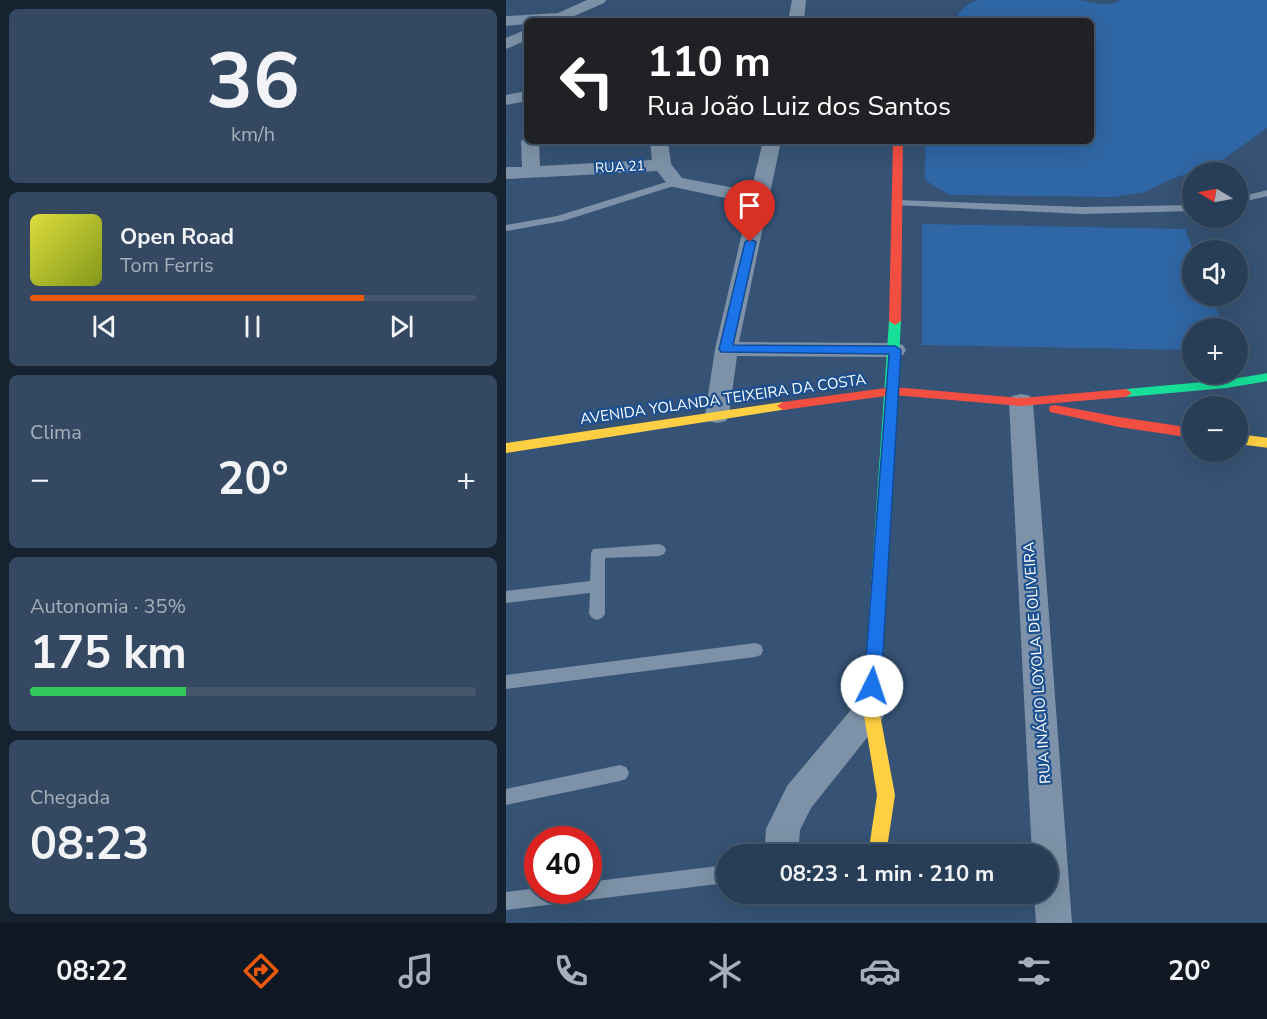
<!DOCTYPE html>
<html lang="pt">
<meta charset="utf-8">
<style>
:root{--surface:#283e57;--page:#344961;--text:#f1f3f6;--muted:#a5aeba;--line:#44576d;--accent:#ea580c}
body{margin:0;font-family:"Nunito Sans",sans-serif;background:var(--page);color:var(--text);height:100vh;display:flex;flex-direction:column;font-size:22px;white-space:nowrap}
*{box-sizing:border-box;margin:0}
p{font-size:20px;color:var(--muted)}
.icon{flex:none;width:33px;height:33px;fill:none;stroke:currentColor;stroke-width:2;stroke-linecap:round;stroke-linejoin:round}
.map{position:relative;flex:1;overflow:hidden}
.details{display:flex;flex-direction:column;gap:9px;padding:9px;background:#162230;width:506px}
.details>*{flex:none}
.guide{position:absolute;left:18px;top:18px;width:570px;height:126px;border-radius:9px;box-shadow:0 6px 24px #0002,0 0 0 2px var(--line);background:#202124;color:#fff;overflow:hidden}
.needle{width:39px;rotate:280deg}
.fabs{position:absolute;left:676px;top:162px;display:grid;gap:12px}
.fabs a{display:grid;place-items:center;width:66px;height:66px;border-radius:50%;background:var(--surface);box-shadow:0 6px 24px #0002,0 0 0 2px var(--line);font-size:30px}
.speed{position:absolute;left:18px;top:826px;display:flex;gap:12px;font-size:30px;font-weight:700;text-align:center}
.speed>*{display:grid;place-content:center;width:78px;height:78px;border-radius:50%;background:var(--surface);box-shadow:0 6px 24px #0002,0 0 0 2px var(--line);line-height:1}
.speed .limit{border:9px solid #d22;background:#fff;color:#111}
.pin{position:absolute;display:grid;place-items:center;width:51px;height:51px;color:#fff;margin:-62px -26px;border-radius:50% 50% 50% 0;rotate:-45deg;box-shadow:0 0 6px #0007}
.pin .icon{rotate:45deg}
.me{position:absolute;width:66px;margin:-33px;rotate:4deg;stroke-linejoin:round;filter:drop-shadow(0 0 4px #0008)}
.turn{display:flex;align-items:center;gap:21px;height:126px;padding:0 24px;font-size:27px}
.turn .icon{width:78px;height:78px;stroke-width:2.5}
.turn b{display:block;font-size:42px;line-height:51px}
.big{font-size:45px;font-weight:700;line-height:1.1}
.details .widget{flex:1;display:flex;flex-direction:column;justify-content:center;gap:9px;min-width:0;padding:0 21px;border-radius:9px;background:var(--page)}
.details .dial{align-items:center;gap:0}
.dial b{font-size:78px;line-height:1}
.song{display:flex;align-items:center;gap:18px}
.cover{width:72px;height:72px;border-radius:9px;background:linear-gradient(135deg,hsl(60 70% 55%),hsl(70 70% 35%))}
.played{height:6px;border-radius:3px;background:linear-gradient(90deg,var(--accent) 75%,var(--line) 75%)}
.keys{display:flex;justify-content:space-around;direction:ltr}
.heat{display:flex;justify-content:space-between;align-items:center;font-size:33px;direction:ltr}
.charge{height:9px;border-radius:4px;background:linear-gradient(90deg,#34c759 35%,var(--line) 0)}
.trip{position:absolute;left:210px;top:844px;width:342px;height:60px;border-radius:30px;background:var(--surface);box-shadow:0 6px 24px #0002,0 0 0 2px var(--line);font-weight:700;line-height:60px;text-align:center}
.dock{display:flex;height:96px;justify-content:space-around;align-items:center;background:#101923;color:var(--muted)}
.dock .icon{width:42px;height:42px}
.dock .active{color:var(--accent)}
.dock b{font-size:27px;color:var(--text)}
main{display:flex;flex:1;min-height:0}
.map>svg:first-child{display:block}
.green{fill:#2f66a5}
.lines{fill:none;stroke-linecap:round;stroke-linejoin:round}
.lane{fill:#7d92a8;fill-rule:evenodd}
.street{fill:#7d92a8;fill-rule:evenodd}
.fast{fill:#16e098;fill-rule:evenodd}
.slow{fill:#ffcf43;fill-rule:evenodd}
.jam{fill:#f24e42;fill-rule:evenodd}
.route{fill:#1a73e8;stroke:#114b97;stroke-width:1.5}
.labels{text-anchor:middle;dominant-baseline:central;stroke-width:4.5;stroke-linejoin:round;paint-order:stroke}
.far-street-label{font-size:14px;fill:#fff;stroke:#1b4f8f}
.street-label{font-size:15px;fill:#fff;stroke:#1b4f8f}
</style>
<main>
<section class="details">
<div class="widget dial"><b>36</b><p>km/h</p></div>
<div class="widget">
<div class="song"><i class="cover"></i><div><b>Open Road</b><p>Tom Ferris</p></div></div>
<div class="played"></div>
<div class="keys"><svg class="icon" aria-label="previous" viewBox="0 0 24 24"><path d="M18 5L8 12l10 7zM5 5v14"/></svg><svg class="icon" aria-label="pause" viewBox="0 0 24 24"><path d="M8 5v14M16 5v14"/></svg><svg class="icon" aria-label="next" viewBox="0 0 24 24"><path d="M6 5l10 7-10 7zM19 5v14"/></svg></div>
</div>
<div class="widget"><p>Clima</p>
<div class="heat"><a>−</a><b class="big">20°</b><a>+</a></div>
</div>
<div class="widget"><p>Autonomia · 35%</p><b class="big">175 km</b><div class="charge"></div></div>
<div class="widget"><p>Chegada</p><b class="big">08:23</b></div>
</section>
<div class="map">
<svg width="762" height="923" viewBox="0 0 762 923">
<rect width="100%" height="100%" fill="#365274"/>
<path class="green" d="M473,0H573C585,3 604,7 615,0H761V128L712,163L663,180L639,192L608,197L444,195L420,181C417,167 421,155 418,141H585V21H450C453,9 462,3 473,0Z
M416,224L679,229L687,251V296H705L718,328H687V350L416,345Z"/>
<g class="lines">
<path class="lane" d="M170,179L174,180V184L57,221L0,231V225L51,216Z
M762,190V196L732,203V197Z
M392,200L576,207L687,205V211L576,214L388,205L387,203Z
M153,544L158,546L160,550L158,554L153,556L99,558V614L96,618L91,620L86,618L83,614L84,593L0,603V591L84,581L85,553L87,549Z
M249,643L255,645L257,650L255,655L249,657L0,689V675Z
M114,765L120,767L123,773L120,779L114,781L0,805V789Z
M220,865V883L0,910V892L32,888V891H82V882Z"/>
<path class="street" d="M81,0H100L98,3L57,21H21V24L0,26V16L52,13Z
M286,0H300L298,21H282Z
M21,29V40L0,49V38Z
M21,91V101L0,105V95Z
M21,136V141H33L34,166L146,160L144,141H162L165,164L176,178L245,191L257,141H275L233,342L389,343L397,345L400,350L397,355L389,357L231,356L223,415L220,421L211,423L202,421L199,415L209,349L243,203L163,186L151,171L0,179V167H16L15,141Z
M515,394L524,396L527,402L566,923H530L528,894H542V855H526L503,402L506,396Z
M365,695L376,699L381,709L376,719L305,808L294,830L292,855H258L260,829L281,786L354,699Z"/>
<path class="fast" d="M389,317L395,321L381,585L378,589L373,591L368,589L365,585L383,321Z
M762,373V381L720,388L620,397L614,393L620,389L720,380Z"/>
<path class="slow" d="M277,402L282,403L283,406L282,409L0,453V443Z
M732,434L762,438V448L732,444Z
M373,579L378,581L381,585L373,709L389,795L380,855H362L371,795L357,709L365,585L368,581Z"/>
<path class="jam" d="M387,141H397L395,321L389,325L383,321Z
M387,387L515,398L620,389L626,393L620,397L515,406L387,395L277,410L271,406L277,402Z
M549,405L613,417L687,428V438L613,427L544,412L543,409L544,406Z"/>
</g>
<path class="route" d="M244,239L250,242L227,345L389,346L395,350L375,686L372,691L366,693L360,691L358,686L383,354L215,352L213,349L239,242Z"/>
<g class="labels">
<g class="far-street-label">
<text transform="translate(114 167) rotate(-3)">RUA 21</text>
</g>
<g class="street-label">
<text transform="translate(217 399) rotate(-8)">AVENIDA YOLANDA TEIXEIRA DA COSTA</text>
<text transform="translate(531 663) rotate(-94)">RUA INÁCIO LOYOLA DE OLIVEIRA</text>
</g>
</g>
</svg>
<div class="fabs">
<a><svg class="needle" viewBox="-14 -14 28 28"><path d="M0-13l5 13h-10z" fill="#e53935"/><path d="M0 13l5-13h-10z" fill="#a5aeba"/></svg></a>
<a><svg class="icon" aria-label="sound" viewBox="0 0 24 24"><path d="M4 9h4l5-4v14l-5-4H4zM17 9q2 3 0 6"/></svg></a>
<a>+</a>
<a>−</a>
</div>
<div class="speed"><div class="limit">40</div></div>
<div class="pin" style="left:244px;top:242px;background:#d93025"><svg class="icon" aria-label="arrive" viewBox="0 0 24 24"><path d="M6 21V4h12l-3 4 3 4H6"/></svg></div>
<svg class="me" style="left:366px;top:686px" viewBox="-20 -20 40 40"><circle r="19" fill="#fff"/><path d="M0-13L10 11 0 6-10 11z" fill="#1a73e8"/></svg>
<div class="trip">08:23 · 1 min · 210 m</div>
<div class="guide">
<div class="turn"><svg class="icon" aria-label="left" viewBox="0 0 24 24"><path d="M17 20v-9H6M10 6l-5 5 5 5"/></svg><div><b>110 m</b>Rua João Luiz dos Santos</div></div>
</div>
</div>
</main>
<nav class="dock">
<b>08:22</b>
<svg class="icon active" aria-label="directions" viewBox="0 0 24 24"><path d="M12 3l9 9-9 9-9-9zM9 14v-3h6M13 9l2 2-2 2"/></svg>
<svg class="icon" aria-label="music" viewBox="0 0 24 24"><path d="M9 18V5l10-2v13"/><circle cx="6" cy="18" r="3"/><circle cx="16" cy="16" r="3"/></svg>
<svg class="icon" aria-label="phone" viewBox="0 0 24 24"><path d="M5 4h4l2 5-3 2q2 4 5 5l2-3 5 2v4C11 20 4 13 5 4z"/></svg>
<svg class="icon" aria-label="climate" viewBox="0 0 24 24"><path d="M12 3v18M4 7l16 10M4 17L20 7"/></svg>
<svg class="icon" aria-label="car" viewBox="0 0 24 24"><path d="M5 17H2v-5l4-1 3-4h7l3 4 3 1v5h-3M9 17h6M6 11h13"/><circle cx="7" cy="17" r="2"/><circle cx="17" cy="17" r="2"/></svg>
<svg class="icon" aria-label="filters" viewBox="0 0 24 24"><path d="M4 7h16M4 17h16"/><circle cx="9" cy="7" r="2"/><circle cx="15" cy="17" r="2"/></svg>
<b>20°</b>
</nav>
